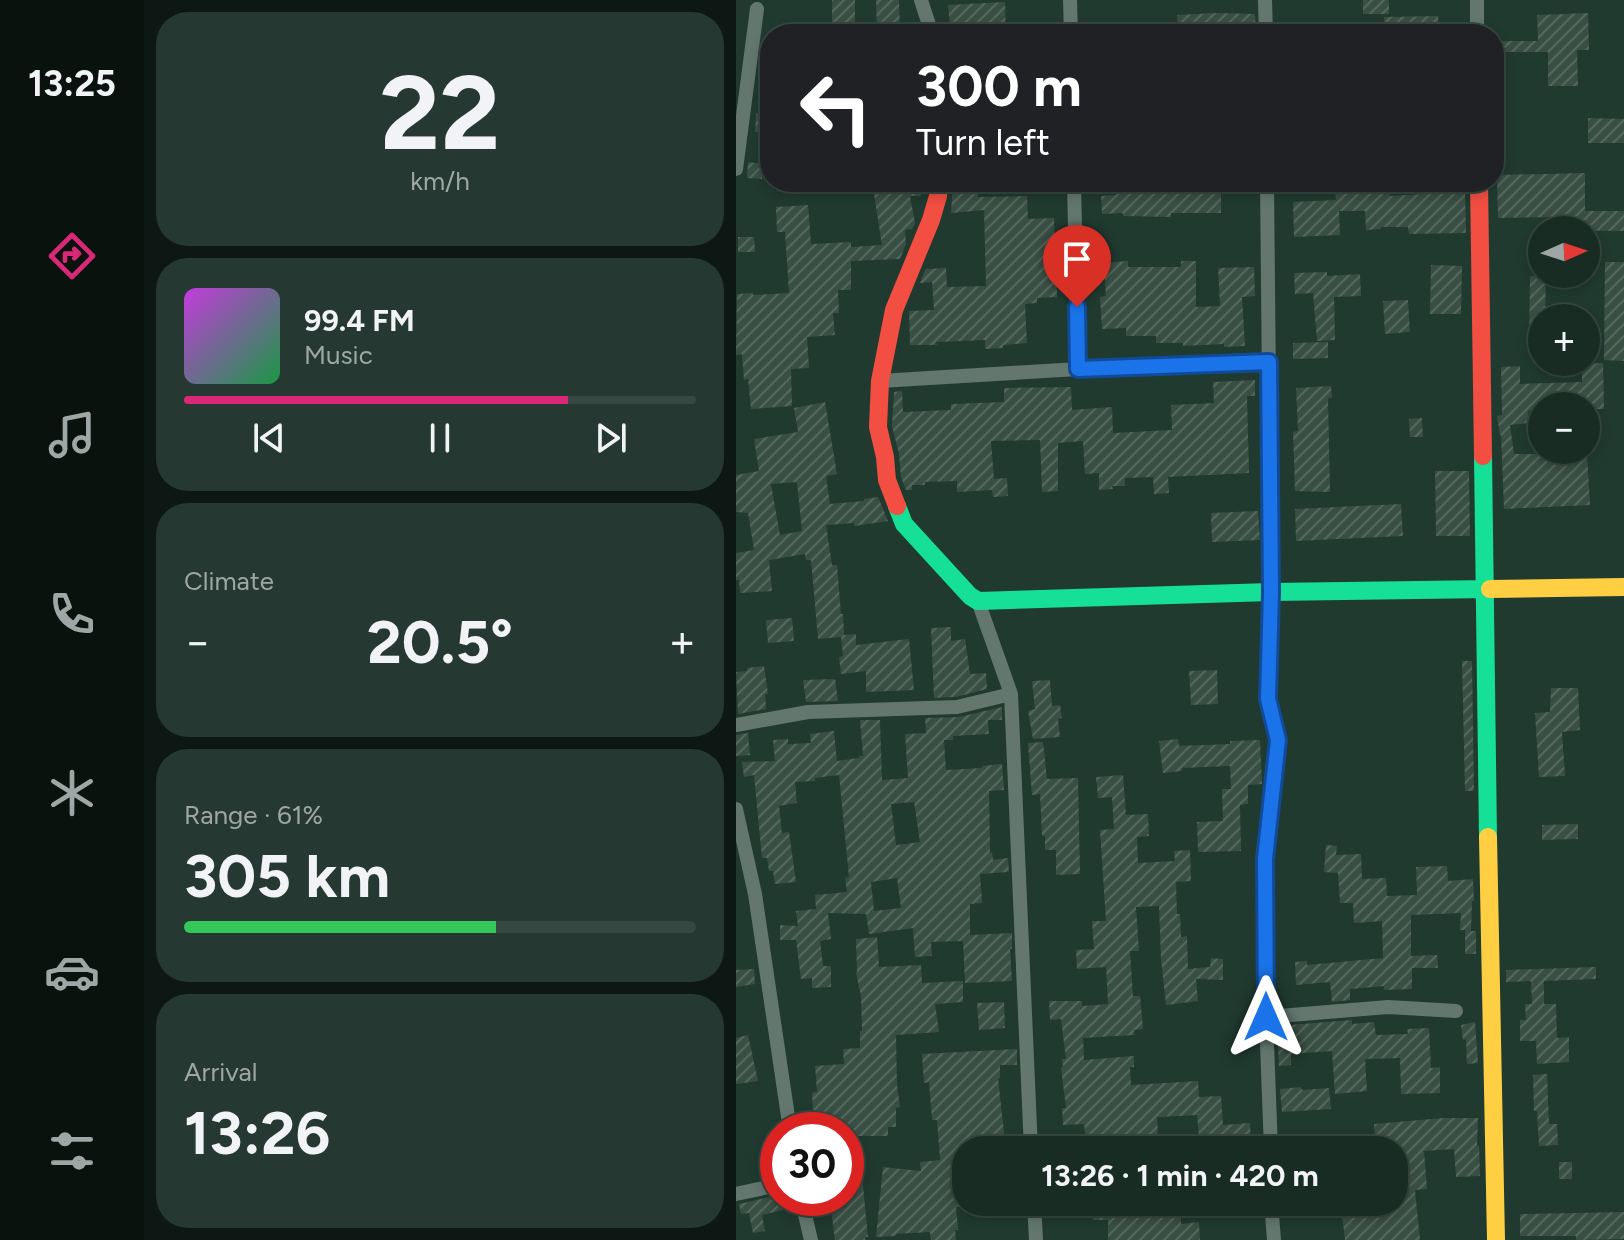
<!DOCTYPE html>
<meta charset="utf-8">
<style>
:root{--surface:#182c24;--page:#253831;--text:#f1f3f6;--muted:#9fa7a6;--line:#364841;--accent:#db2777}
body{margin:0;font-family:Figtree,sans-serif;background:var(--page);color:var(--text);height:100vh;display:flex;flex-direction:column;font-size:30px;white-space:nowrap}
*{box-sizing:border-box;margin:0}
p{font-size:26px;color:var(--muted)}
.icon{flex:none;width:44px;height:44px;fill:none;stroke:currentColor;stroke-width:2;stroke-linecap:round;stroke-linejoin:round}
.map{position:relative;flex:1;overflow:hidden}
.details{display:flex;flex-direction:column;gap:12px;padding:12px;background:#0d1814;width:592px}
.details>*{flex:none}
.banner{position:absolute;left:24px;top:24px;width:744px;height:168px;border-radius:32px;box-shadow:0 4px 12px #0003,0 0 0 2px var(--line);background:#202124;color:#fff;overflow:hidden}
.needle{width:52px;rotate:87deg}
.fabs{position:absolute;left:792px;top:216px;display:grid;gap:16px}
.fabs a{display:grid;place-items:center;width:72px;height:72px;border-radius:50%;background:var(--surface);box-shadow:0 4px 12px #0003,0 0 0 2px var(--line);font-size:40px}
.speed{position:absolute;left:24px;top:1112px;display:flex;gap:16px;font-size:40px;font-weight:700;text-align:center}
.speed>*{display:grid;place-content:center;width:104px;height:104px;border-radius:50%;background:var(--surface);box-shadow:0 4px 12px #0003,0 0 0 2px var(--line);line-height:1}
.speed .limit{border:12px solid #d22;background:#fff;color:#111}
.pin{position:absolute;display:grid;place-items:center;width:68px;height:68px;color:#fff;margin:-82px -34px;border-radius:50% 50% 50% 0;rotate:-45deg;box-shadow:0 0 8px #0007}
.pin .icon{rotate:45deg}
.me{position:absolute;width:88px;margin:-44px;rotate:0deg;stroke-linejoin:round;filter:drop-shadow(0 0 6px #0008)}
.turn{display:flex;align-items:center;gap:28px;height:168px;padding:0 24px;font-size:36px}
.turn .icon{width:104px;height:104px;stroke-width:2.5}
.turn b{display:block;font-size:56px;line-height:68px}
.big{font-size:60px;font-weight:700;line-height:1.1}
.details .card{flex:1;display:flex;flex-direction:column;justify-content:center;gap:12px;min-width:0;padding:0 28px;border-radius:32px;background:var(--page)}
.details .dial{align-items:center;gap:0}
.dial b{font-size:104px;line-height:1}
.song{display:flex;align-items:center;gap:24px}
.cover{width:96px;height:96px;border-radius:12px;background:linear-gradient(135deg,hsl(290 70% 55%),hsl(140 70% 35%))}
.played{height:8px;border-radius:4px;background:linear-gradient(90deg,var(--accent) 75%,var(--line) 75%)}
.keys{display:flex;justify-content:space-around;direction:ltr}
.heat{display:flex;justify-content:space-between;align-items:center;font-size:44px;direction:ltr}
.charge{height:12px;border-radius:6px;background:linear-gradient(90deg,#34c759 61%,var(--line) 0)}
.trip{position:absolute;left:216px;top:1136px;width:456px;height:80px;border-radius:32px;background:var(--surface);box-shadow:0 4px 12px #0003,0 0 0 2px var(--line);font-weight:700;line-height:80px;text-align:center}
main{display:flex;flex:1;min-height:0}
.menu{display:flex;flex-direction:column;width:144px;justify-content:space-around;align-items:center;background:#0a120e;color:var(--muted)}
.menu .icon{width:56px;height:56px}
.menu .current{color:var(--accent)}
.menu b{font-size:36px;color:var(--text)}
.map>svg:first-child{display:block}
.building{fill:url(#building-hatch);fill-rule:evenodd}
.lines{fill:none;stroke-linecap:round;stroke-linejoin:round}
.street{stroke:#63776f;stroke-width:14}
.fast{stroke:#16e098;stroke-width:18}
.slow{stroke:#ffcf43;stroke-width:18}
.jam{stroke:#f24e42;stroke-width:18}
.route-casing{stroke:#114b97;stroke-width:20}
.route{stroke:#1a73e8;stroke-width:14}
</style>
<main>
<nav class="menu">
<b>13:25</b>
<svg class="icon current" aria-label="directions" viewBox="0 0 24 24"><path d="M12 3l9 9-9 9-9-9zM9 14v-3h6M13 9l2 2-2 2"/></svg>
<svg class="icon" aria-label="music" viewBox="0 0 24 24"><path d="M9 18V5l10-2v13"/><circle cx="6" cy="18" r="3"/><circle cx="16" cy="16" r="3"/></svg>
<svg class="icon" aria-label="phone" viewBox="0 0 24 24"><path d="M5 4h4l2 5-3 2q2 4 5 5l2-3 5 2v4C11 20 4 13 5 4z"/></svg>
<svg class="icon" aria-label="climate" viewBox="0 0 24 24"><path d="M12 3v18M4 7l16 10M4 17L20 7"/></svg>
<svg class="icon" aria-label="car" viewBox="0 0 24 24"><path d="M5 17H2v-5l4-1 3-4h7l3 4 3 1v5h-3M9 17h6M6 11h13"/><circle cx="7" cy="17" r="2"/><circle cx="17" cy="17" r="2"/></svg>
<svg class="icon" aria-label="filters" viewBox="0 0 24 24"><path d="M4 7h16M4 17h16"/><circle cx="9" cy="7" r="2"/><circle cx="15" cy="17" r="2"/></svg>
</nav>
<section class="details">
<div class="card dial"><b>22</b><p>km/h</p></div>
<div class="card">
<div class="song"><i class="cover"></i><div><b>99.4 FM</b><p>Music</p></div></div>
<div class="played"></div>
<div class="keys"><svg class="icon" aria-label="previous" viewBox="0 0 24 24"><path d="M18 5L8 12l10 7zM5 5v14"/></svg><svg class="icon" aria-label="pause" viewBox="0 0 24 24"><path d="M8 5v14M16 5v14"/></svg><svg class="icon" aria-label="next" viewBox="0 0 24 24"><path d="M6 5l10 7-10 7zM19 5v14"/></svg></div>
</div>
<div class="card"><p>Climate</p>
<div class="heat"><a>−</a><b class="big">20.5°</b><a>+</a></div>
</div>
<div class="card"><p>Range · 61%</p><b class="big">305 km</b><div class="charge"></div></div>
<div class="card"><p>Arrival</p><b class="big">13:26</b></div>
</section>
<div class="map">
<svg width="888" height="1240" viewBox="0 0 888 1240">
<defs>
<pattern id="building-hatch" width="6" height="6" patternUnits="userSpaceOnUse" patternTransform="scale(2)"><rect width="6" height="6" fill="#3a4f43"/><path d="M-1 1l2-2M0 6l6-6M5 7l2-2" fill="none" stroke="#55685d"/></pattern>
</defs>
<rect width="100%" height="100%" fill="#203a30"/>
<path class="building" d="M96,0H119V34H96Z
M140,0H163L164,34H141Z
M627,0H653V14H627Z
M269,2L270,34H215L212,5Z
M480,13L519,14L520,34H442L441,15Z
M852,13L853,50H841L842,86H812V52H766V41H802L801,15Z
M702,16L703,29L669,31V33L649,34L648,17Z
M20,113L34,114V133L19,132Z
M852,118L888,119V143H852Z
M12,162L27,164L26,179L11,178Z
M849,173V211H888V231L821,230L820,217L762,218L761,175Z
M136,182H185V196H174L179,223L176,229L169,230L170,244L164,259L115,261V290H102L103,313H97L99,335L71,337L73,368L55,369L56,406L15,409L12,379L8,380L6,354L0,355L1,294L17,293V295L53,293L49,232H41L40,207L72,205L75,244L115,242V247L146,245Z
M217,182H241L242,197L291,196L292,219L318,218L321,297L301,298V303L289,304L291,343L267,345V348L249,349V340L200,342L201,345H174L173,311L198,310L196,282L184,283L190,268L192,269L210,268L211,287L250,286L248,210L215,213Z
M379,182H431L430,194H453V182H485V213H435V217L387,216V213L366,214L365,196L380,195Z
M598,182H639L640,194L654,193V196L706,193V187H729L730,233L673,234L672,227H645V229L630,230L629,211H603L604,235L558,237L557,202L600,200Z
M2,237H18L19,252H2Z
M392,261V267H445V261H460V307L484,306L482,268L518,267L519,296L506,297L509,346L488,347V344L447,346V343H420V336H390V328L366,329L364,297L370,296L368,263Z
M869,262H888V361L868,360Z
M695,265L726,266L725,314H694Z
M591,272V276L624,274L625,296L598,297L599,340L581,341L577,293L559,294L558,273Z
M794,276H810L809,318H806V352L793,351Z
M672,300L674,332L649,334L647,301Z
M592,342V358L557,359V343Z
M867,363L868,409H850V406H806V410L792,411L793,423L774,425L778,454H801V450H835V454L851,453L854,505L768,509L765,435H764L761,416L766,415L765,367L784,366V384L846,382V364Z
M519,380V396H511L513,473L432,477L433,493L418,494L417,477L389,478V486H376L377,489L363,490V473L349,474L347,441L322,443V491L306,492L304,440L255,441L258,479L271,478L272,496L257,497L256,490L221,492V481L189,482V485H176V490H170L165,477L163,454L156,426L158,392L166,391L167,412L215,410V404L268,402V388L335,387L336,410L376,407L377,433L436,430L435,405L478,403L477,382Z
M595,386L596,398H592L594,492L559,491L557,432L562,431L560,388Z
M89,402L101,474L90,476L94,504L128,501V499L142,497L152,521L118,526V523L90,525L96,565H101L105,614H107L108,635L120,634V645L173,639L178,690L130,692V671L105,674L103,657L107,656L105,637L82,639L75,560H70L69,554L33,560L36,591L4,593L3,580H0V553L18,550L12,513L0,512V475L23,471L18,439L62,432L58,408ZM61,482L66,531L44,535L35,484Z
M686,418L687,437H674L673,419Z
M699,471H733L734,536H700Z
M665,504L667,536L560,541L559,509Z
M522,511L524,540L476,542L475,513Z
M56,618L58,641L32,643L30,620Z
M215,627V641L229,639L234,674L250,673L251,689L220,697L198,698L195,628Z
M726,661H736L738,791H729Z
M28,666L32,694H29L30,709L2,714L0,672L11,671V668Z
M481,670L482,704L455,705L453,671Z
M99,679L102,701L70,702L67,680Z
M314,680L316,706L324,705L326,718L322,719L324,737L297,739L292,711L299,709L296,681Z
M815,688H842L844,730L826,732L829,776L803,777L799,713L814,712Z
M266,707V720H252L253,734L217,736V740H208L210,770L246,768V766L266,764L268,790L253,791L254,853L256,852L257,860L272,858L273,872L244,874L246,903L234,904V935L276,933V949H274L276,981L229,983L227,941L195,942L196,956L179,957L177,928L133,934L130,914L92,913L95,939L84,941L87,966H95V987L76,988V978L65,979L60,940H44V925L62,926L60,911L80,909L79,895L111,892L109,878L113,877L103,775L79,778V781L59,782L61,803L43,806L46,833L53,832L60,882L39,884L37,871H33L31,858H26L18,775L8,777L6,762L39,761L37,740L52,739V744L75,743L74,734L98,731L101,761L123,758V756H127L124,720H144L146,780L172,778L169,734L190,733L189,718L223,717ZM178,802L184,842L160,845L155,804ZM161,878L165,908L138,911L135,882Z
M12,733L14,755L0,756V735Z
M442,739L443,746L494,744V741L524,740L526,784L512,785V804L504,805L505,851L462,852L461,822L487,821L486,789H495L494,766L446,768V771L427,773L423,741Z
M307,742L311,779L342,778L344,874L320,875V850H309V836H306L304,794L296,795L292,743Z
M387,775L390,815L412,814L413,836L401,837L402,863L439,861L438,851L454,850L455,881L440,882L441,914H444L445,937L451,936L452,969L474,967L475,958L487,959V980L460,979L462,1001L430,1005L425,959L423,906L400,907L403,951H394L397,996H404L407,1029L398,1030V1035L347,1038L348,1060L398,1056V1067H394L395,1085L462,1081L463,1097L485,1096L487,1125L514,1123L515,1145L464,1148L461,1115L421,1117L422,1139L438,1138V1150L357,1149L356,1141L350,1142L348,1124L327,1125L326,1108H330L325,1068L327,1067L326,1059H330L325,1019L314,1020L313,1001H346V1006L372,1004L370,967L341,969L340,950L358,949L356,921H370L364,830L378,829L376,797L362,798L360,777Z
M842,824V839L806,840V825Z
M590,845L601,846L600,855L625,854L626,879L650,878L651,896L681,895L680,867L711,866L712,881L737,879L738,901H736L735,931H740V954H729V930H724L725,913L675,915V956L701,955L702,968H676V989L648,990V986L614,989V1000L596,1002L594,982L560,985L559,962L571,961V965L647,958L646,921L618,923L617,903H604L602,873L588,872Z
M141,937L143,967L185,965L186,983L227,981V1002L199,1004L203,1032L160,1035L161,1085L164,1107L160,1108V1127H152V1136H120L122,1148L110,1150V1130H83L82,1113H77L76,1093L81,1092L79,1066L108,1064L107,1049L124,1048V1031H126L125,996L120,973L121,972L120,939Z
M860,967V979L808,981V1004H820L821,1038L833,1037V1062L801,1064L800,1041H784V1020H790L789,1004H796L795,981L770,982V970Z
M18,969L19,984L0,987V970Z
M268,1002L269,1028L243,1030L241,1003Z
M616,1020V1024L638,1022L640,1035L672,1034L671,1029L693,1028L695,1068L704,1067V1093L665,1094L664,1058L629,1059L631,1091L599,1094L596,1051L555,1054V1065L543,1066L541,1026Z
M739,1022L742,1063L731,1064L730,1039L727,1040L725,1025Z
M12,1035L22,1081L0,1084V1038Z
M281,1049V1065H264V1078H262L270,1150H230V1156H225L227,1206L220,1207L222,1230H219L220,1240H195L194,1232L160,1234V1236L140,1237L147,1167L185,1171L184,1162L204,1160L201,1120H196L193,1082L188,1083L186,1054Z
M811,1074L813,1124H821L822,1145L803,1146L801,1111H798L797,1075Z
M565,1087L566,1090L593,1088L595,1109L546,1112L544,1089Z
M707,1118H742L741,1146H743L744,1176L720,1177L718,1149L688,1151L691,1189L679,1190L684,1240H609L606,1215L602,1216L600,1202H658V1150H640L638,1124Z
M823,1162H836V1179H823Z
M125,1166L132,1237H129V1240H99L95,1209L110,1207V1188H115L113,1167Z
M42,1195V1198H52L55,1208L26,1215L29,1231L17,1233L13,1213L5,1214L3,1204Z
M356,1202H445V1224L463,1222L464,1240H372V1220H357Z
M888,1212V1239L840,1240V1236H784V1214Z"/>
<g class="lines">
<path class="street" d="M185,0L196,34
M334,0L335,34
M529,0L530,34
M741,0V34
M0,169L21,9
M338,182L342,369
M531,182L535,592L532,699L542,740L529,859L530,1017L535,1150
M144,381L342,369L533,362
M242,601L275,694L295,1150
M0,725L72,712L221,707L275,694
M0,809L19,894L54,1130
M530,1017L652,1007L720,1011
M0,1194L42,1185
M65,1198L75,1240
M298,1202L300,1240
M535,1202L538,1240"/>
<path class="fast" d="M747,456L752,837
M161,506L168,524L234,596L242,601L535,592L754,589"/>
<path class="slow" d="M754,589L888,587
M752,837L760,1240"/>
<path class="jam" d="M743,182L747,456
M161,506L151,480L149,457L142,427L144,381L158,310L195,220L202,196L203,182"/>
</g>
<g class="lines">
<defs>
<path id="route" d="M341,307L342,369L533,362L535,592L532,699L542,740L529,859L530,1017"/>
</defs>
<use href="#route" class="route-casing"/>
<use href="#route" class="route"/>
</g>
</svg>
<div class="fabs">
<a><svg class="needle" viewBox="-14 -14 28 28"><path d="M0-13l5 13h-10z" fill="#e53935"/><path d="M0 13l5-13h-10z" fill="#9fa7a6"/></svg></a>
<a>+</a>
<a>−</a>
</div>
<div class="speed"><div class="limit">30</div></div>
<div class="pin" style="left:341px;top:307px;background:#d93025"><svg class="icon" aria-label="arrive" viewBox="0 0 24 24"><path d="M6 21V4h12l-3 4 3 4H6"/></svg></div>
<svg class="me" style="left:530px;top:1017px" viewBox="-20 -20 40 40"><path d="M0-17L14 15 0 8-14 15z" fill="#1a73e8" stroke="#fff" stroke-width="4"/></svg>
<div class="trip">13:26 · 1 min · 420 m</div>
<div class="banner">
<div class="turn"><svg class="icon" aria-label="left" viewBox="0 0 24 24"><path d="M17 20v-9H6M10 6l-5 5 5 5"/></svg><div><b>300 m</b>Turn left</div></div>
</div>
</div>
</main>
